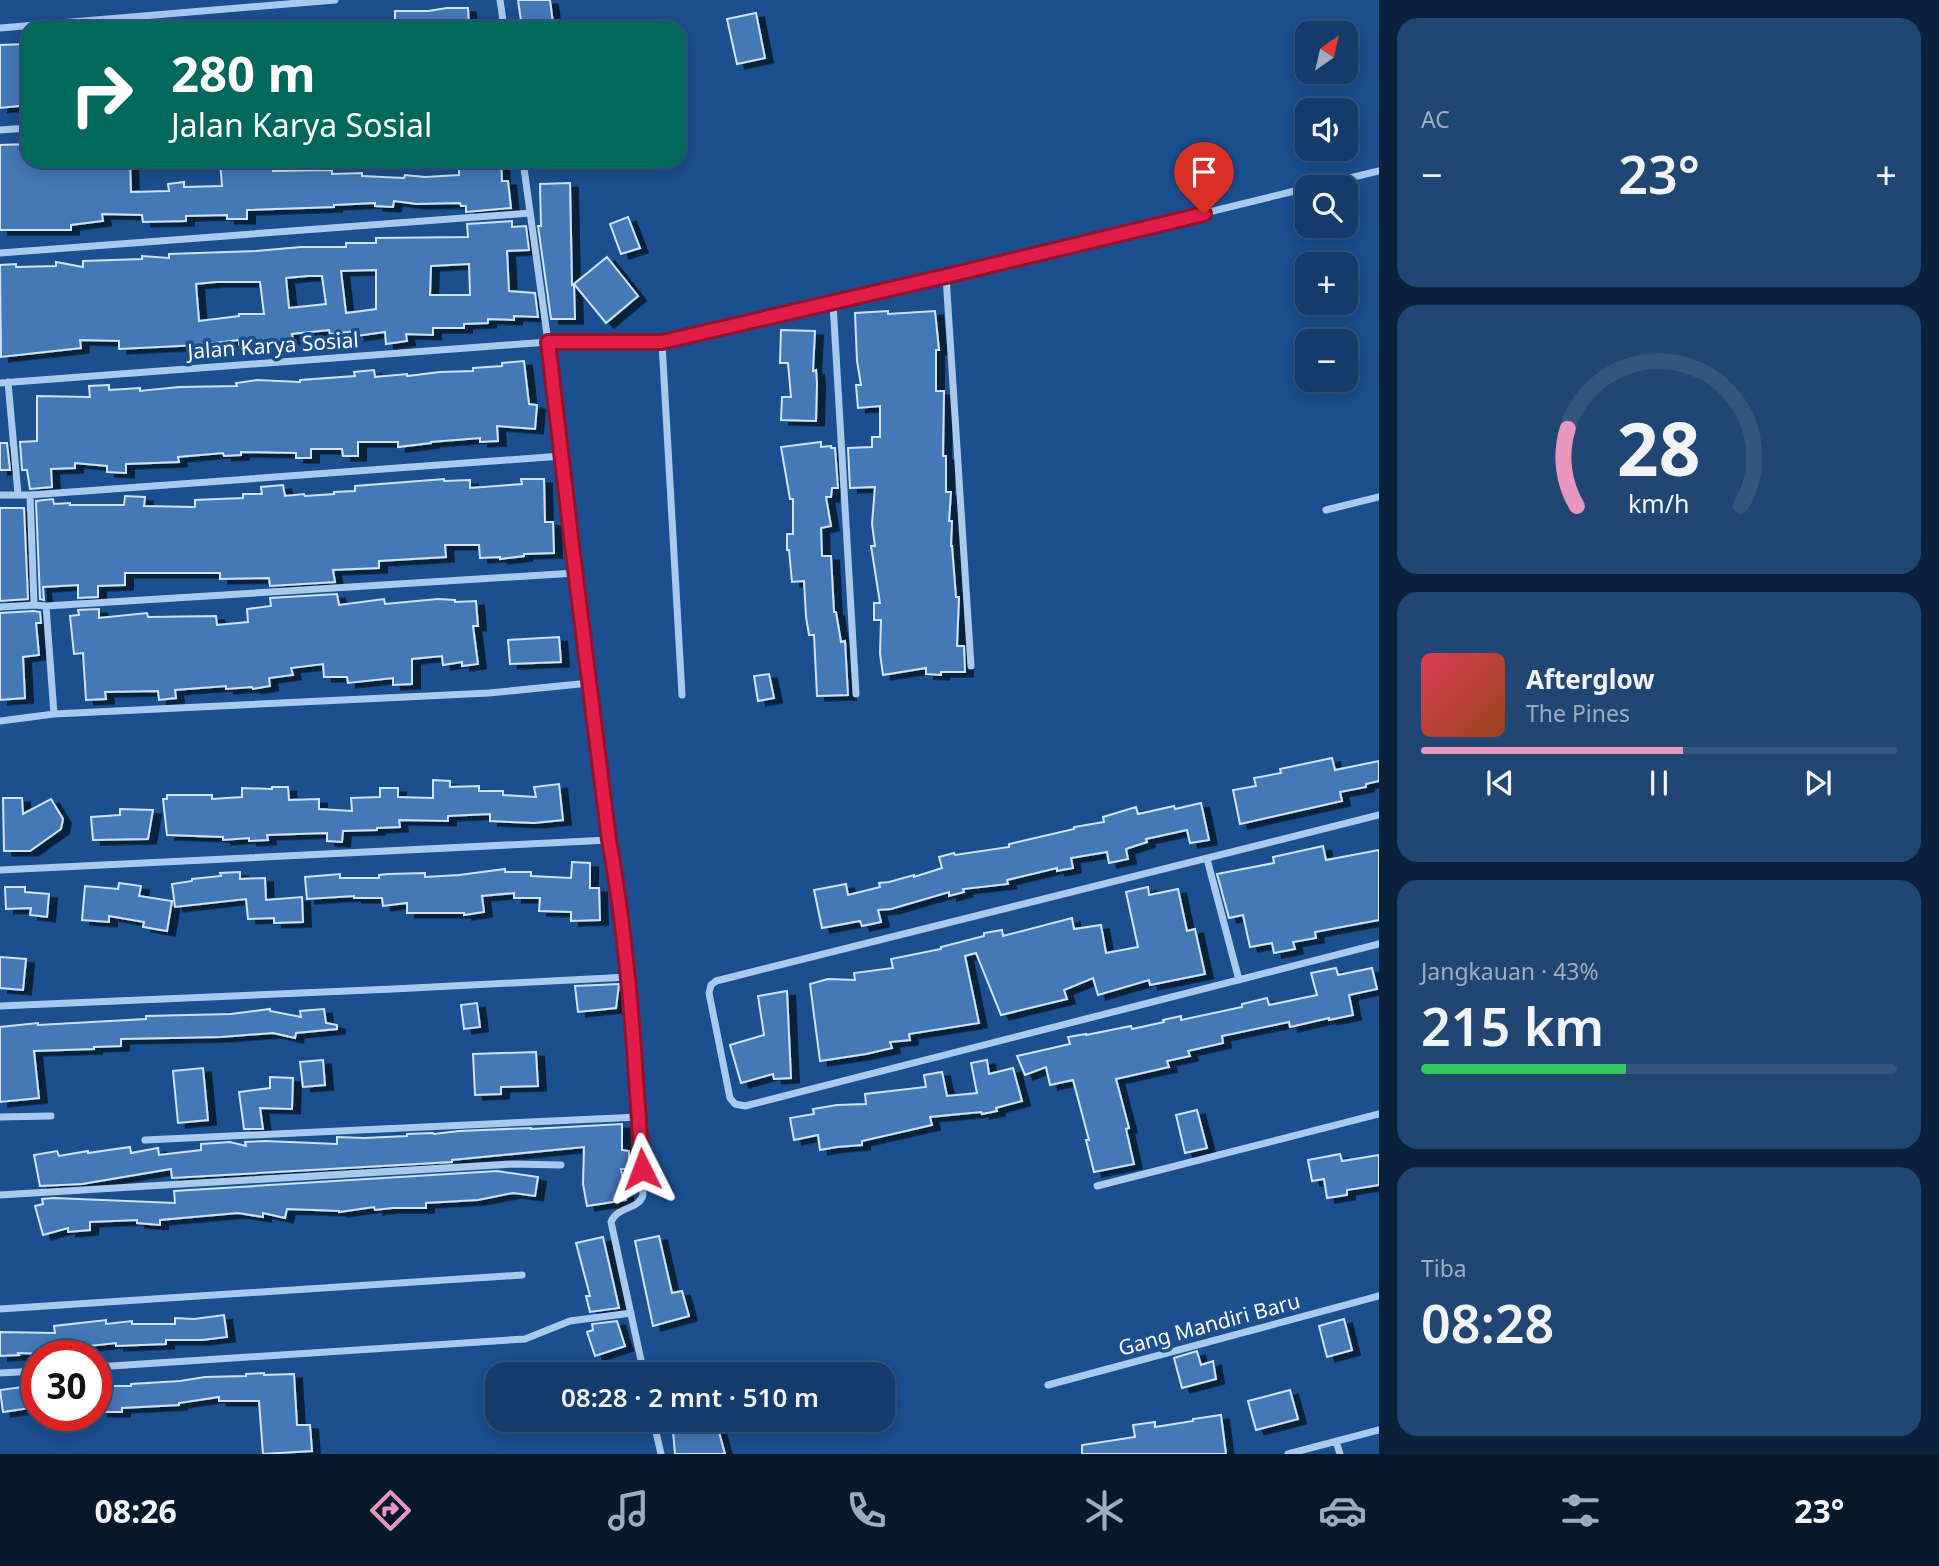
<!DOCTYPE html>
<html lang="id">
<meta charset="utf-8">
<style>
:root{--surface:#143b6b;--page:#214673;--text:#f1f3f6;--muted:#9dadc1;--line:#33557e;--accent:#e797bd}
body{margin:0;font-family:"Noto Sans",sans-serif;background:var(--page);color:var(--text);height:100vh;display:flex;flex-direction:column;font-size:26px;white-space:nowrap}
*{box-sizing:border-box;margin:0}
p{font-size:23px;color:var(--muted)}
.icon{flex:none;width:38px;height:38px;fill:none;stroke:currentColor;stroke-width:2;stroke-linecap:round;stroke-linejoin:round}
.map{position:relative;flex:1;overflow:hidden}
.drawer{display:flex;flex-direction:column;gap:18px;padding:18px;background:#0b203b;width:560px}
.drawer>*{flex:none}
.top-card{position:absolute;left:21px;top:21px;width:665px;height:147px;border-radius:21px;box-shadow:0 4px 18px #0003,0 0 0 2px var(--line);background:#00695c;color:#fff;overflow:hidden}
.needle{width:46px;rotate:34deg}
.buttons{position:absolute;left:1295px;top:21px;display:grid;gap:14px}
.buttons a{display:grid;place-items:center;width:63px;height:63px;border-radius:14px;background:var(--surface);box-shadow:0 4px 18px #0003,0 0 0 2px var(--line);font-size:35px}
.speed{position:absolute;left:21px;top:1340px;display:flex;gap:14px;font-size:35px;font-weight:700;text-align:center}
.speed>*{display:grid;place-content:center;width:91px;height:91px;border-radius:50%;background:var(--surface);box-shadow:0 4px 18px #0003,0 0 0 2px var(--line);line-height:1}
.speed .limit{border:10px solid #d22;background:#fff;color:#111}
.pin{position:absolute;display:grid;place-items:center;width:60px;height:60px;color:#fff;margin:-72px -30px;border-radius:50% 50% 50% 0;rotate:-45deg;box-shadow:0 0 7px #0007}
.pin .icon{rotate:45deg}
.me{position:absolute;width:77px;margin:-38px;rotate:357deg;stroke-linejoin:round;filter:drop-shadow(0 0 5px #0008)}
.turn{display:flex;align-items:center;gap:24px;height:147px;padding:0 35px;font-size:32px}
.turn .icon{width:91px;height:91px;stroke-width:2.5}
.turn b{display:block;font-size:49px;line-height:60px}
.big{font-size:52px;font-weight:600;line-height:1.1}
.drawer .tile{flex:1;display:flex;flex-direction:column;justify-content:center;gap:10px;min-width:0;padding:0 24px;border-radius:21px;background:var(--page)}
.drawer .dial{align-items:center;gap:0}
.dial svg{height:182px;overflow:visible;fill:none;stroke:var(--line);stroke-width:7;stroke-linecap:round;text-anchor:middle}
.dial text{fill:var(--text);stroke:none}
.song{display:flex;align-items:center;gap:21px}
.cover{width:84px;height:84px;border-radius:10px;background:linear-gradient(135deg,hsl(350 70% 55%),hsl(20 70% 35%))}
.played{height:7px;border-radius:4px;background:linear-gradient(90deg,var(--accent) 55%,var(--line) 55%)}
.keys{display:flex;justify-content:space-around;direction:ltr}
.heat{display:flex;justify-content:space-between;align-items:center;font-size:38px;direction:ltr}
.charge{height:10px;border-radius:5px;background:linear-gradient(90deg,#34c759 43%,var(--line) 0)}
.trip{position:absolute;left:485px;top:1362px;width:410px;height:70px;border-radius:21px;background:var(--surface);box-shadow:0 4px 18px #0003,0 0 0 2px var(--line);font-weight:600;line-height:70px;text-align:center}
.tab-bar{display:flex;height:112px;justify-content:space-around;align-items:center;background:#08182b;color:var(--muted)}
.tab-bar .icon{width:49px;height:49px}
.tab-bar .current{color:var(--accent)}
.tab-bar b{font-size:32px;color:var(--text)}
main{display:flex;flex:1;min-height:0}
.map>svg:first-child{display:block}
.building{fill:#4478b7;stroke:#cfe3fa;stroke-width:2;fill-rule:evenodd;filter:url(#shadow)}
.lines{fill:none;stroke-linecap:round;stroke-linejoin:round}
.minor{stroke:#a9c9ee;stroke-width:7}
.route-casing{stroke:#92132f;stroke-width:18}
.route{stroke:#e11d48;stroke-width:12}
.labels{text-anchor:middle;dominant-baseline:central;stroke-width:7;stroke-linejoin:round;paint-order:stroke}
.street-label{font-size:21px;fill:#fff;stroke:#1b4f8f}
</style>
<main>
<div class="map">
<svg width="1379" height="1454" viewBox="0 0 1379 1454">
<defs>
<filter id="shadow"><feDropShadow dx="8" dy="4.5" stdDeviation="0" flood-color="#0009"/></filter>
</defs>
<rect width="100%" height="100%" fill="#1b4f8f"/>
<path class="building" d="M518,0H550L553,24L522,28Z
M447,8H468L469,27L395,28V11H428Z
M756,13L765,58L737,64L727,19Z
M28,44V105L0,108V45Z
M28,144V161H130L131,192L169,191L168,184L184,182V187L222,186L220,161H245V169L273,168V171L332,170V174L362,173V176L404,178L405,175L425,177L459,175V161H501L502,181H508L511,208L466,212V206H461L460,203L417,204L394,201L393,207L375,206V203L334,205V207L247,210V219H227V215L186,216V221L143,222L142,215L102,214L103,221L71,225V230H0V145Z
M570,183L572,285L574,284L575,319H551L538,226H541L540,184Z
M628,217L640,248L621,254L610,224Z
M512,221V227L526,226L529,250L507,251L509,291L535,293L538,317L514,316V320L488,319V323L464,324V328H433V335L406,334L407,341L386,344L385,332L357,336L356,331L330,334L329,330L292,334L293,339L256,343V345H239V340L200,345L119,349V341L80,340L81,348L1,357L0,265L16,264V267L56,266V262L83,267V261L142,259V256L169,258V254L256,251L301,247H346V243H376V238L468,237L467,224ZM469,264L470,295H430L431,266ZM376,270V309L346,313L341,271ZM308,276H322L326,304L289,308L286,278ZM216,282H260L264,314H239V316L199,321L196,284Z
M607,257L638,296L606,323L574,284Z
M888,311V314L935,311L939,350H936V391H944L943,456H946V492H951L949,521H952L951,546H952L956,597H959L957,646H964L965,672H941V675L926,674V668L883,675L880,654L881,620H874V603H880L871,546H875L872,524L875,487L850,488L848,448L872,447V437H880V406L858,408L856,385H861L857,361L855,313Z
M781,330L815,331L813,371L816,370L817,383L816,421L781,420L782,397H791L788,363H780Z
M524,361L529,404L537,405L535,429L497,426L498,441L480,442V438L431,442V443L398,447V442H358V456H343L342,449H311V458H296V453L241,452V455L224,456L223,453L178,457L179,462L126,464V473L107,472V466L75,463V468L51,469L52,487L30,489L27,470H22L20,442L37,441V396L90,397L89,386L109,385V390L140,388V391L179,387L237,386L236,383L257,380L300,382V380L355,376L354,372L374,370L375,377L407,374V376L440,372L473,371V368L502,366V363Z
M821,442V447L831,446V448H835L838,488H832L831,497H826L831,526L821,528L822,556H831L834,612H836L841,642L845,641L848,695L817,696L814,635H809L806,617L804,581L792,582L789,550H787V534H793V499H790L781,447Z
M0,443H7L10,470H0Z
M444,479V481L470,480V488L522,484L521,479H544L545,522H553L554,553L524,554V556L500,559V557L480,558L479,545H445L446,557L379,561V568L333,570L335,582L270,586L269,578L220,579V573H125V585L98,586V597L78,598V585L43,587L44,600L40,599L36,501L53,499L54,504L70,503V505H124L125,496L145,497L144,506L195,507V500L243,498V494H262L261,487L283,485L285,496L304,494L305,496L334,494V492L355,491V486Z
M0,508H24L28,599L0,601Z
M337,594L339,605L384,599L385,604L438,599L455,600V602L476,601L478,626H473L478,664L462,666V662L443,665L442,656L412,659V684L393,685V678L348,683L347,677H324L323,664L291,668L293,675L269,678L270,686L253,689L252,687L226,689V686L175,690L176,698L159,700L158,691L105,692L106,699L86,700L83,653L74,654L70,616L79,615L78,610L99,609V618L147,613L148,617L216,616L217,625L248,622L247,609L271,606L270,598Z
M34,611L40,612L41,623H36L39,655L23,657L25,698L0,700V613Z
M559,637L561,662L510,664L508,640Z
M769,674L774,698L758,701L754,676Z
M1332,758L1335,770L1379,761V781L1366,784V787L1340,792L1342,801L1240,824L1233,790L1256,786L1254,778L1281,773L1280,769Z
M433,780L450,781V787L479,786V791H503V795L536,797L534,787L559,784L563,820L534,823L490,821V814L448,816V821L399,820L400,827L377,828V830L343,831L342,842L327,841V833L267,835L268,840L249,841V838L223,840V837L167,835L163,799H167V795H212V799L242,797V788L272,789V787H288L289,800L319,799V809L352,811L351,798L380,797V788H398V797L433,798Z
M3,798H22L23,814L51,799L63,819L61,829L30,851H4Z
M1201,803L1209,840L1190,843L1187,830L1146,839L1147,842L1126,849L1128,859L1109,863L1107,852L1071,858L1073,868L1057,871V868L1007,880L1008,884L963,889L964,892L949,896V892L891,909L878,910L881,922L862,926L860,921L822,928L814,890L846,884L848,895L880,887L879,883L889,882L914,875V877L942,868L939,857L954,853L955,855L1009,847V844L1074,829V827L1104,822L1103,817L1136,807L1138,814L1174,806L1175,809Z
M120,809L153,810L148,839L93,840L91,817L120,815Z
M1323,846L1326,860L1379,850V920L1315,932L1316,938L1293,942L1295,949L1274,953L1272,943L1250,947L1243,915L1229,918L1217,874L1274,863L1273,857Z
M572,862L590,863V888H599L600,920L571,921V912L539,911L540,898H514V893L482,896L484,912L464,915V913H407V903L383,906L382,898H354V896L307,899L305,877L340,874V878H379V875L388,874L425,873V877L459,875L505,869V872H531V876L571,878Z
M240,872V879L265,878L266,900L302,897L303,922L274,923V918L248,919L246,899L175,907L172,884L192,881V879L221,876L220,873Z
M119,883L141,886L139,896L172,901L167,931L143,927L144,922L109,916V922L82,920L85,886L118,889Z
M5,887H25V892L49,894L47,917L30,915L31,908L6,909Z
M1148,887L1149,895L1178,889L1187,931L1195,929L1205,974L1150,985L1149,980L1098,995L1093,978L1064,990L1067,999L1001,1015L976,953L965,956L979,1023L909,1034L910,1040L890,1042L892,1048L866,1054L820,1061L810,984L828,979L855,980L854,973L893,968L891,959L941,949V947L984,936V933L1002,930L1003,936L1072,918L1074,929L1101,925L1106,953L1138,947L1126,892Z
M0,957L26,959L23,990L0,988Z
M1336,968L1338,975L1372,968L1377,989L1349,995L1353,1015L1329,1020V1018L1290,1027L1289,1022L1222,1036L1223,1043L1188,1051L1190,1056L1167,1061L1169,1067L1116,1079L1129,1128L1126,1129L1134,1164L1094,1172L1086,1140H1089L1073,1080L1050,1085L1046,1067L1025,1075L1017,1056L1070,1044L1068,1037L1086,1034V1035L1131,1026L1132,1029L1164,1022L1163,1020L1181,1016V1020L1242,1007V1004L1267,998L1269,1005L1317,995L1311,973Z
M619,984L616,1008L578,1012L575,986Z
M787,991L791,1078L774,1079L773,1074L741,1083L730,1045L764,1035L758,996Z
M477,1003L480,1027L464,1029L461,1005Z
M270,1009V1011L301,1017L300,1011L324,1009L326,1023L337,1025V1029L296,1033L295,1038L273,1033L221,1037L121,1039V1046L94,1047V1049L34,1051L39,1098L0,1102V1027L38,1023V1025L146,1019V1016L231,1014Z
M536,1052L538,1086L501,1087V1094L475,1095L473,1054Z
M323,1060L325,1085L303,1087L300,1062Z
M987,1060L989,1074L1013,1068L1022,1101L996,1108L997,1111L982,1114L981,1112L930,1117L932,1125L862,1141V1145L837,1147L820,1150L818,1135L794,1140L790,1118L814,1114L813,1109L837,1105L866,1104L865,1094L926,1087L924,1075L942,1072L947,1096L977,1093L971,1063Z
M203,1068L208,1120L178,1123L173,1071Z
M270,1077L293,1078L292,1109L260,1108L263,1129H244L239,1092L270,1088Z
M1197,1110L1207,1148L1185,1153L1176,1115Z
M622,1124V1150L629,1151V1169H621L626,1200L587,1206L583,1184L584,1147L452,1160V1162L172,1178L171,1169L82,1184L40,1186L34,1155L57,1151L59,1156L88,1151V1153L130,1147L131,1153L158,1148L159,1155L201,1150V1144L216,1143L230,1142L246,1146L245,1142L265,1141L337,1144V1137L364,1138L407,1136V1134L433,1133L434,1134L459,1131L531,1128V1129Z
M1340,1154L1342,1161L1379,1155V1185L1347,1190V1195L1327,1198L1324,1179L1312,1181L1308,1160Z
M497,1171L538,1177L535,1196L513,1193L478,1200L426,1203V1208H392L375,1210L374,1207L339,1212V1211L287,1209L285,1218L263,1213V1217L238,1213L160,1220V1225L137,1223V1220L90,1222V1230L68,1232V1228L43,1235L35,1206L43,1204L42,1199L54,1198L175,1203L174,1191Z
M659,1236L672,1293L682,1291L689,1316L653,1326L635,1241Z
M603,1237L619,1308L590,1312L586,1296H590L576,1243Z
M224,1315L227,1337L202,1340H166V1344L116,1346V1343L79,1347L80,1351L48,1354L18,1353L19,1355L0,1356V1332L55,1333L54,1326L106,1320V1324L132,1321V1324H175V1318L194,1319Z
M1344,1319L1352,1350L1327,1357L1319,1326Z
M617,1321L625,1346L595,1356L587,1332L593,1330L592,1324Z
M1197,1351L1201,1365L1213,1361L1216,1379L1182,1388L1174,1358Z
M264,1373V1375L294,1374L297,1425H310L312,1451L263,1454L259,1401H219V1397L179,1403V1405L122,1408V1412H100L99,1386H131V1384L180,1381L205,1377L246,1376V1374Z
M37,1385V1407L3,1412L0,1390Z
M1290,1390L1298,1419L1256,1430L1248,1401Z
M1221,1415L1226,1454H1082V1445L1135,1437L1133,1425L1155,1422V1427L1193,1421V1419Z
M672,1419H718L719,1432L725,1454H675Z"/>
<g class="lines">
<path class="minor" d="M500,0L504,28
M0,28L335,0
M0,130L28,128
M523,161L548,342L662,343L946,276L1307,188
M1312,187L1379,171
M0,253L530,213
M946,276L971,666
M833,303L856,694
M662,343L682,695
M8,382L18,494
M0,383L548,342L573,553L609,840C632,957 636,1077 643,1195C639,1210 617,1206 611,1222L644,1374
M0,495H30L562,456
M30,495L34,605
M1326,510L1379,497
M46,606L54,714
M0,607L34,605L46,606L575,573
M0,721L54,714L489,693L590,683
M1379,815L716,981L711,985L709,993L730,1098L735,1104L745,1106L1379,944
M1207,859L1239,980
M0,870L609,840
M0,1006L393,989L629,977
M0,1117L51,1116
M145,1140C310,1133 474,1124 639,1117
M1097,1186L1379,1114
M0,1195L512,1164L561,1165
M0,1309L522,1275
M96,1367L525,1339L570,1321L631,1313
M0,1373L37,1371
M1048,1385L1379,1296
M653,1419L661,1454
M1336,1441L1340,1454
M1288,1454L1379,1430"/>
</g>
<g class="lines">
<defs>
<path id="route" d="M642,1169C635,1059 629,949 609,840L573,553L548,342H662L946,276L1204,214"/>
</defs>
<use href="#route" class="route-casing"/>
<use href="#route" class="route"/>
</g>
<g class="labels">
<g class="street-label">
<text transform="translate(273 345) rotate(-4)">Jalan Karya Sosial</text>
<text transform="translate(1209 1324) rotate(-15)">Gang Mandiri Baru</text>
</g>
</g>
</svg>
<div class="buttons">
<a><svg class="needle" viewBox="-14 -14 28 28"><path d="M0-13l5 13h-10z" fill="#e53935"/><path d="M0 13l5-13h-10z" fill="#9dadc1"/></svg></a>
<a><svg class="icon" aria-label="sound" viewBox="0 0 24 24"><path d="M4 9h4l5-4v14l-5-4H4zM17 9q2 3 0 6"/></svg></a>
<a><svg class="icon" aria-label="search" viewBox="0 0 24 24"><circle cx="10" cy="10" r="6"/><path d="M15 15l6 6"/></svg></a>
<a>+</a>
<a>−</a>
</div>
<div class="speed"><div class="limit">30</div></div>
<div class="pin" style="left:1204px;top:214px;background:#d93025"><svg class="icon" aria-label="arrive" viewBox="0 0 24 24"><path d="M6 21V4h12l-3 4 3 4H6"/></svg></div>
<svg class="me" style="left:642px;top:1169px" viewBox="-20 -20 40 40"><path d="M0-17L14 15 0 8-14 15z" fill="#e11d48" stroke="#fff" stroke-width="4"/></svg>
<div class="trip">08:28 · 2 mnt · 510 m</div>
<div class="top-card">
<div class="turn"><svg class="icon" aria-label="right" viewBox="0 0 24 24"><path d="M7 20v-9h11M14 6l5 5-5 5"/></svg><div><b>280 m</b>Jalan Karya Sosial</div></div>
</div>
</div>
<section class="drawer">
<div class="tile"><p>AC</p>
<div class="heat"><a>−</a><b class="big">23°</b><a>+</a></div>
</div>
<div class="tile dial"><svg viewBox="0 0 100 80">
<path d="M14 69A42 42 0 1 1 86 69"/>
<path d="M14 69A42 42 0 0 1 10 35" stroke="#e797bd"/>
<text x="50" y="56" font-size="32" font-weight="700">28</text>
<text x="50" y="72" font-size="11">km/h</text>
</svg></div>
<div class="tile">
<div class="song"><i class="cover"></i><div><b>Afterglow</b><p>The Pines</p></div></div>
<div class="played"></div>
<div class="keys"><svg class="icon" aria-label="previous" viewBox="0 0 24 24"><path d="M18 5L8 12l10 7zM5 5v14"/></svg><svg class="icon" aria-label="pause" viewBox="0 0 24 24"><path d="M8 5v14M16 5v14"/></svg><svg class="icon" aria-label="next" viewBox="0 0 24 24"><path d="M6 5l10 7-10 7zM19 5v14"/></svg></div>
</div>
<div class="tile"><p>Jangkauan · 43%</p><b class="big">215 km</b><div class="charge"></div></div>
<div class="tile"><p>Tiba</p><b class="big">08:28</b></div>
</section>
</main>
<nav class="tab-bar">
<b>08:26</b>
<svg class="icon current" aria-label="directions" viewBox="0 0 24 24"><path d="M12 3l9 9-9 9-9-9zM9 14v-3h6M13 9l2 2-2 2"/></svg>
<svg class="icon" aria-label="music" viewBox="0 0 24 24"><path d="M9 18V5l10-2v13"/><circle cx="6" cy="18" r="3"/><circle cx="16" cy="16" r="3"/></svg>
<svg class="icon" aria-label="phone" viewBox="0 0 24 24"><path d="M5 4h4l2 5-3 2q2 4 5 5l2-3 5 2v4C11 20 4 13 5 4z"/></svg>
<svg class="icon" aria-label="climate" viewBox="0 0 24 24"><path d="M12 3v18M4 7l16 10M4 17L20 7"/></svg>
<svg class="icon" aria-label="car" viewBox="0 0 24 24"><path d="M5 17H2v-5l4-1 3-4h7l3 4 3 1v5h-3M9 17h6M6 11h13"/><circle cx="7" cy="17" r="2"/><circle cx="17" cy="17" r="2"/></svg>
<svg class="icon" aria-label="filters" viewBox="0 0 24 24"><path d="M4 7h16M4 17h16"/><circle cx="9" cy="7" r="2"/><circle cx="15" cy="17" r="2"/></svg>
<b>23°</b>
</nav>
